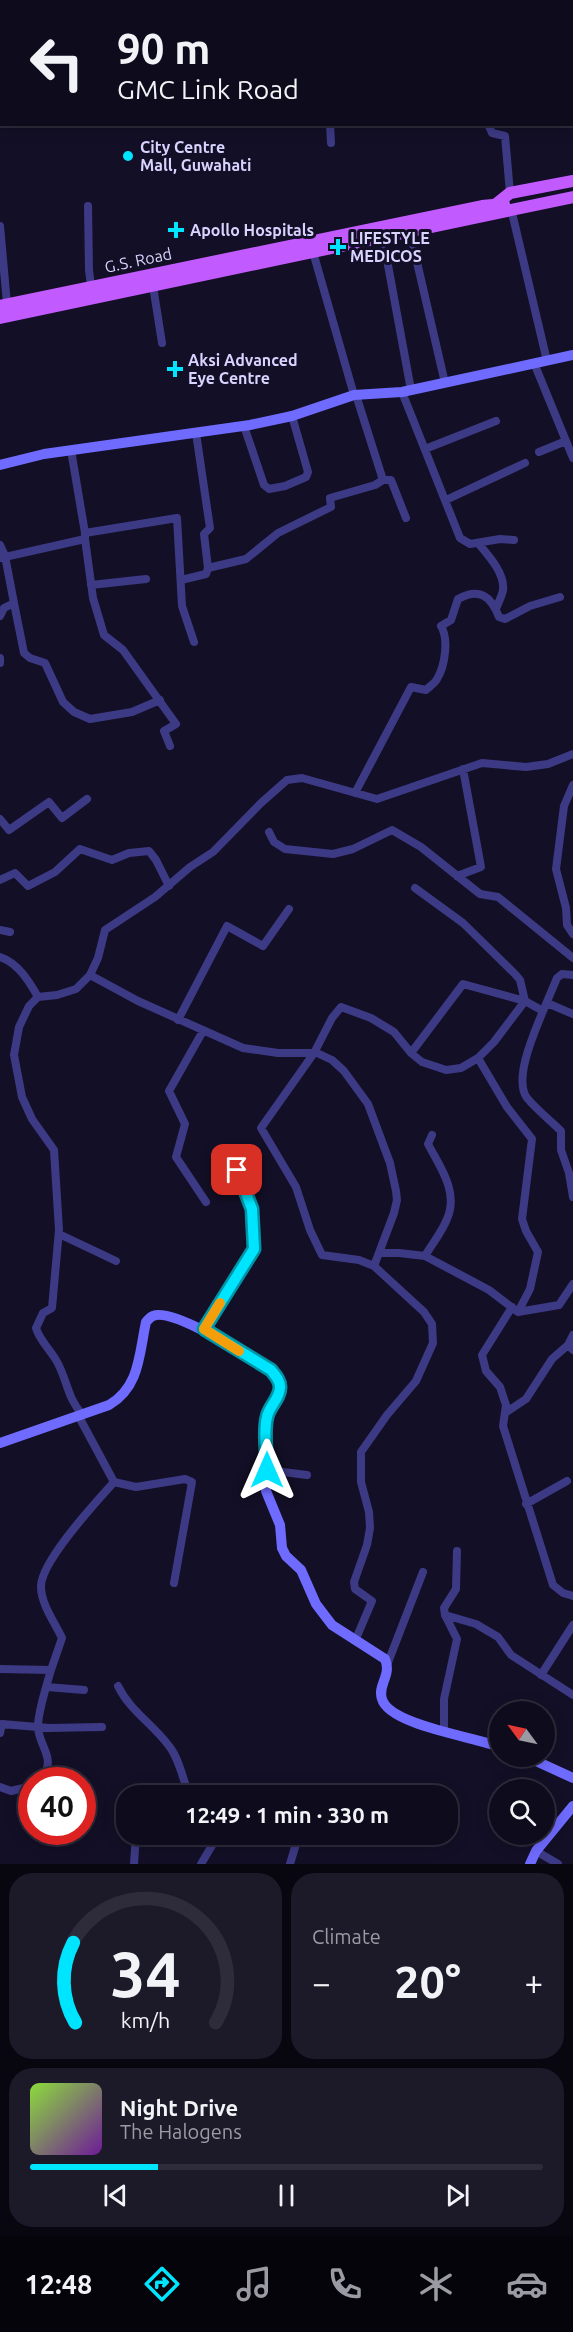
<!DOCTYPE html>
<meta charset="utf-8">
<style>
:root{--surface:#0e0b1c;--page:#1c1929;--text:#f1f3f6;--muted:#9b9ba3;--line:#2e2b3b;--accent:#00e5ff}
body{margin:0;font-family:Ubuntu,sans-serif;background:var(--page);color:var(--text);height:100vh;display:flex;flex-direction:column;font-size:22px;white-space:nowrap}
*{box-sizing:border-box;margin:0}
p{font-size:20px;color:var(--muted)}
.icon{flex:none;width:33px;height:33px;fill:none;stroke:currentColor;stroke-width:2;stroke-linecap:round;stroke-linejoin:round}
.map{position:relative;height:1864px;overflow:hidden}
.panel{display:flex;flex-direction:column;gap:9px;padding:9px;background:#08060f;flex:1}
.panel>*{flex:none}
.guide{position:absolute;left:0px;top:0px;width:573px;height:126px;box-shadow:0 3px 15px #0003,0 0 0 2px var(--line);background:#0e0b1c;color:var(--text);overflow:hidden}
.needle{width:39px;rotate:303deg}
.controls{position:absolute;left:489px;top:1701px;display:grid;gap:12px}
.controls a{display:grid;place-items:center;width:66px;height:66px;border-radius:50%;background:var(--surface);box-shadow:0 3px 15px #0003,0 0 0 2px var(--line);font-size:30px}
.speed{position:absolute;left:18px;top:1767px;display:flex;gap:12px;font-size:30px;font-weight:700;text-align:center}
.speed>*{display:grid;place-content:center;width:78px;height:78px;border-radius:50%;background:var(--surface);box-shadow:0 3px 15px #0003,0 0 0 2px var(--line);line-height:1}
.speed .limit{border:9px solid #d22;background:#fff;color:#111}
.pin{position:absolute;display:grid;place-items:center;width:51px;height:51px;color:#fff;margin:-26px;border-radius:12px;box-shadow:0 3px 9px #0006}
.me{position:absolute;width:66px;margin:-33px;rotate:0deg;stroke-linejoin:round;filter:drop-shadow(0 0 4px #0008)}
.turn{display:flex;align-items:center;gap:21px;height:126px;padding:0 18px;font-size:27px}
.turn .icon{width:78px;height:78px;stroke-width:2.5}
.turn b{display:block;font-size:42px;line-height:51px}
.big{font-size:45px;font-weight:700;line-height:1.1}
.panel .widget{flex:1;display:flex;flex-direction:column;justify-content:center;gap:9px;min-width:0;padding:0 21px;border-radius:24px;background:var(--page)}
.panel .dial{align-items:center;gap:0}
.dial svg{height:156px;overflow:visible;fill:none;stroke:var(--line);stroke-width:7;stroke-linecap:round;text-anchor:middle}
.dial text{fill:var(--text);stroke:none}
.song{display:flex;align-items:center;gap:18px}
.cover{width:72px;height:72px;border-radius:9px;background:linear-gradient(135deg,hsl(90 70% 55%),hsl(280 70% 35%))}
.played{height:6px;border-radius:3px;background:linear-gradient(90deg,var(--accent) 25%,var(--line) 25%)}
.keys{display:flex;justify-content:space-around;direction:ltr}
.heat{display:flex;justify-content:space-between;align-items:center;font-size:33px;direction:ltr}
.panel .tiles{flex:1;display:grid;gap:9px;grid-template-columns:1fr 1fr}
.widget:last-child{grid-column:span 2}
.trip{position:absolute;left:116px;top:1785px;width:342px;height:60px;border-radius:24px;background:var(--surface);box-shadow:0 3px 15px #0003,0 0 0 2px var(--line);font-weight:700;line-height:60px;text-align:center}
.tab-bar{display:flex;height:96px;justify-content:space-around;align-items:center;background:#06040b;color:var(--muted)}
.tab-bar .icon{width:42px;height:42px}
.tab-bar .on{color:var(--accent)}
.tab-bar b{font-size:27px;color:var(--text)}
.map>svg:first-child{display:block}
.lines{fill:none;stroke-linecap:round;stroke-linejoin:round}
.street{stroke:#3d3a85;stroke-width:8}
.secondary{stroke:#6f6bff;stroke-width:10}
.primary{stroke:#c25bff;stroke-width:12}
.route-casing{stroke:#0095a6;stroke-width:15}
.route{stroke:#00e5ff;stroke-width:10}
.slow{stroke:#f59e0b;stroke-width:10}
.poi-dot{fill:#00e5ff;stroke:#130f26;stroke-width:2}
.labels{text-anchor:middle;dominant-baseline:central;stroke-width:6;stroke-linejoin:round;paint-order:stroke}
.poi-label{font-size:16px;font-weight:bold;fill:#d9d4ff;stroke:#130f26;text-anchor:start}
.street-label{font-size:16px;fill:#d9d4ff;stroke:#130f26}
</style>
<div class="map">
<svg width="573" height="1864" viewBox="0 0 573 1864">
<rect width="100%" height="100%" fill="#130f26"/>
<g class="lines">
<path class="street" d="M318,0V2
M330,124L331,143
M488,124L492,133L505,136L510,193
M88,206L89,270L91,286
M513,217L547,361
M0,226L7,304
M410,232L445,383
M383,238L411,390
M313,252L354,395
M153,286L162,343
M534,363L573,458
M402,392L460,538L470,544L500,539L514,540
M244,426L264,485L269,489L285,486L306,477L308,472L292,416
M196,433L210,528L204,534L208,568
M425,449L496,421
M71,450L85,533
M539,452L566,441
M383,480H391L406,518
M446,500L525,463
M85,539L93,598L104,635L123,650L176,724L164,731L170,746
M478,543C488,555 505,573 503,590C502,596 498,603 496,609
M0,545L5,556L14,603L4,608L0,616
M0,558L85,539V533L177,518L182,606L194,642
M181,580L206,574L208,568L246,559L278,533L331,507L330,498L375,485L383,480L356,395
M91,585L146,579
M14,603L24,653L30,658L45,663L63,702L74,712L90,719L132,712L160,700
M0,658V663
M573,785L564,806L556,869L566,908L567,925L573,934
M355,793L411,687L426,690C429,687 435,683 437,679C445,666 449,639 441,626L451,620L458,599C479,587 491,596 499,617L505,619L530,606L560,597
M0,819L9,830L49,802L62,818L87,799
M269,832L274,842L285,849L333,854L353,849L392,830L421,847L480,894L498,897L573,958
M457,876L481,867L463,769
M0,880L15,873L28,886L55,872L80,849L112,860L129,853L149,851L156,860L169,886
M0,930L10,932
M0,957C18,963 29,981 38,997
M90,975L138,1001L243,1048L278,1053H317L332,1060L344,1071L368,1104L390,1163L396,1191L397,1200L394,1213L374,1266L424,1312L432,1324L433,1343L416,1381L387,1415L361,1452V1482L369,1512L370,1528L367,1545L354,1582L355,1589L372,1601L355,1641
M547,1003L573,1014
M543,1011L557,978L562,974L573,975
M178,1020L227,926L263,946L289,909
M203,1031L169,1091L185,1124L176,1157L206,1202
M411,1053L463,984L525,1001L520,980L515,974L463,923L415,888
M478,1058L507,1107L532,1139L522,1219L526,1231L538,1252L530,1289L518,1312
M59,1234L116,1261
M379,1253H399L425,1256L489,1290L518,1312L559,1305L573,1284
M425,1256C432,1244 442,1232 447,1219C459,1192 440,1167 428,1144L432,1135
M374,1266L359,1260L322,1255L310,1230L296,1187L261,1128L314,1053L332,1018L341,1007L371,1018L394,1032L411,1053L422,1062L446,1070L461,1068L478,1058L494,1042L525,1001L543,1011C535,1031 513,1079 527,1098C537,1110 550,1120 561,1131V1150L569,1173L573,1197
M512,1307L482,1355L486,1371L500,1387L506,1405L503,1426L553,1585L563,1593L573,1596
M204,1329L254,1249L252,1209L230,1151
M573,1335L568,1345L573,1350
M505,1413L526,1399L552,1359L568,1345
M82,1414C67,1398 67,1378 56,1360C49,1348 40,1341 36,1328L43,1313L52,1308L59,1230L54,1150L32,1119L22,1097L14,1055L19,1027L29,1006L38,997L57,995L76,989L90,975L98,958L105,930L155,897L190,867L213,852L261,803L287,780L302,778L377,799L482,763L526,767L548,764L573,754
M78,1415L114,1482L136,1487L185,1479L192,1482L174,1583
M267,1470L307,1475
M526,1504L567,1481
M445,1615L476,1624L498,1637L511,1655L573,1695
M387,1665L423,1572
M0,1669L51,1670C47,1684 38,1712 38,1726C38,1747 58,1757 41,1780
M51,1670L62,1638C55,1623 41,1604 41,1587C40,1562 97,1501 114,1482
M541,1675L573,1625
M118,1686C130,1711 153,1724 169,1746C178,1757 182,1775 187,1789L188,1796
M47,1687L84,1690
M444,1731V1699L457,1639L445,1615L444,1608L456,1589L457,1551
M0,1733L2,1724L49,1728L102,1727
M0,1787L11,1791L32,1786
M536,1851L558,1864
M134,1864L136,1834
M201,1864L217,1837
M290,1864L299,1834"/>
<path class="secondary" d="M338,0L343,2
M382,0L388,2
M572,51H573
M572,66L573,67
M0,465L44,454L250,425L292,416L354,395L402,392L573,355
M0,1443L109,1405C140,1387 139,1354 146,1322C148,1320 150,1317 153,1316C173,1307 251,1358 271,1370C290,1392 271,1399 266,1420V1491L280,1525L282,1548L286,1556L301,1570L316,1604L332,1625L385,1659C392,1676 377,1685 382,1699C389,1725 475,1737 500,1747
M525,1756L573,1778
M530,1864L536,1851L573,1806"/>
<path class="primary" d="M495,205L510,193L573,181
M0,306L482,206L504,204
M0,318L573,197"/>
</g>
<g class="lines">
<defs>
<path id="route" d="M237,1170L252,1209L254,1249L204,1329L271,1370C275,1375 280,1380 280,1387C280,1399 269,1406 267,1417C263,1433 267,1453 267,1470"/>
</defs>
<use href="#route" class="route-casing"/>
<use href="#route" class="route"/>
<path class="slow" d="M220,1303L204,1329L239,1351"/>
</g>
<g class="poi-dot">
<circle cx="128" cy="156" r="6"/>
<path d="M173 221h6v6h6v6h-6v6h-6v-6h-6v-6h6z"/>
<path d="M335 238h6v6h6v6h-6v6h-6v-6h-6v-6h6z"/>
<path d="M172 360h6v6h6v6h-6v6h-6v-6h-6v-6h6z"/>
</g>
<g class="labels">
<g class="poi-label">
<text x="140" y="147">City Centre<tspan x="140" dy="18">Mall, Guwahati</tspan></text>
<text x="190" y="230">Apollo Hospitals</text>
<text x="350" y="238">LIFESTYLE<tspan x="350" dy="18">MEDICOS</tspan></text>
<text x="188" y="360">Aksi Advanced<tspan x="188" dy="18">Eye Centre</tspan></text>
</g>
<g class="street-label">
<text transform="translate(138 260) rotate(-12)">G.S. Road</text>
</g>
</g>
</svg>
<div class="controls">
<a><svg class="needle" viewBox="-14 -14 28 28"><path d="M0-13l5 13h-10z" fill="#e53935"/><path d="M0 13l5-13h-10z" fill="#9b9ba3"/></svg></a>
<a><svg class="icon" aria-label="search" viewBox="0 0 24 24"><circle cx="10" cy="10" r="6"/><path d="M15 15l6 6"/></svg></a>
</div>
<div class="speed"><div class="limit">40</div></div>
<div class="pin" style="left:237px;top:1170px;background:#d93025"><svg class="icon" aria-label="arrive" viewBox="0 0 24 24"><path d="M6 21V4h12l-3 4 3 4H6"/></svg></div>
<svg class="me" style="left:267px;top:1470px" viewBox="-20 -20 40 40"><path d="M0-17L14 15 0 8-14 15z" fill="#00e5ff" stroke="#fff" stroke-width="4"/></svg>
<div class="trip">12:49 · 1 min · 330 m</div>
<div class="guide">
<div class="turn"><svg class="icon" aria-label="left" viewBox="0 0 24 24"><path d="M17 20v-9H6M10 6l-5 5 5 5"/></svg><div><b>90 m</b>GMC Link Road</div></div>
</div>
</div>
<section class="panel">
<div class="tiles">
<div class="widget dial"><svg viewBox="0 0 100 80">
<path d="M14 69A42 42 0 1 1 86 69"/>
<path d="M14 69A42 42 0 0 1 13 28" stroke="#00e5ff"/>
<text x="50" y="56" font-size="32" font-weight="700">34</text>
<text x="50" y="72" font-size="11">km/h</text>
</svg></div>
<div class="widget"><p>Climate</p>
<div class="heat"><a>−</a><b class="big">20°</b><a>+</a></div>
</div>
<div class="widget">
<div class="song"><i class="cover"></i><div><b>Night Drive</b><p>The Halogens</p></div></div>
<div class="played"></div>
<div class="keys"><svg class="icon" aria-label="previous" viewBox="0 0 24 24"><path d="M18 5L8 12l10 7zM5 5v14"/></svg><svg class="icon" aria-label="pause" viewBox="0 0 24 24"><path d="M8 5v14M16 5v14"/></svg><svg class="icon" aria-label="next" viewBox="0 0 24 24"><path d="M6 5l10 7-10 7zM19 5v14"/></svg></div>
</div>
</div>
</section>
<nav class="tab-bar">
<b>12:48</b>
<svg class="icon on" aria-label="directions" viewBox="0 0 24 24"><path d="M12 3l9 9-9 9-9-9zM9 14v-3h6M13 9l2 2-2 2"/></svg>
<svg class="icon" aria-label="music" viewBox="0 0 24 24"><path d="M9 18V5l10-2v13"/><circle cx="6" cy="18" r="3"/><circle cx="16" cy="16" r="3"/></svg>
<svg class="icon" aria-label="phone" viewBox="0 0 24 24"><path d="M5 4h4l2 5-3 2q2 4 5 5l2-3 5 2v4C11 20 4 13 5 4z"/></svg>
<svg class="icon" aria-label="climate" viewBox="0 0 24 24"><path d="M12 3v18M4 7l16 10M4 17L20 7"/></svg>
<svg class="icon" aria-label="car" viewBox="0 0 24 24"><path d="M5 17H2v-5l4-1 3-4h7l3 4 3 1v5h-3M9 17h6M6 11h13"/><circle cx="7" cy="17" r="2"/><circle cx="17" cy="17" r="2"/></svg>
</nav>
